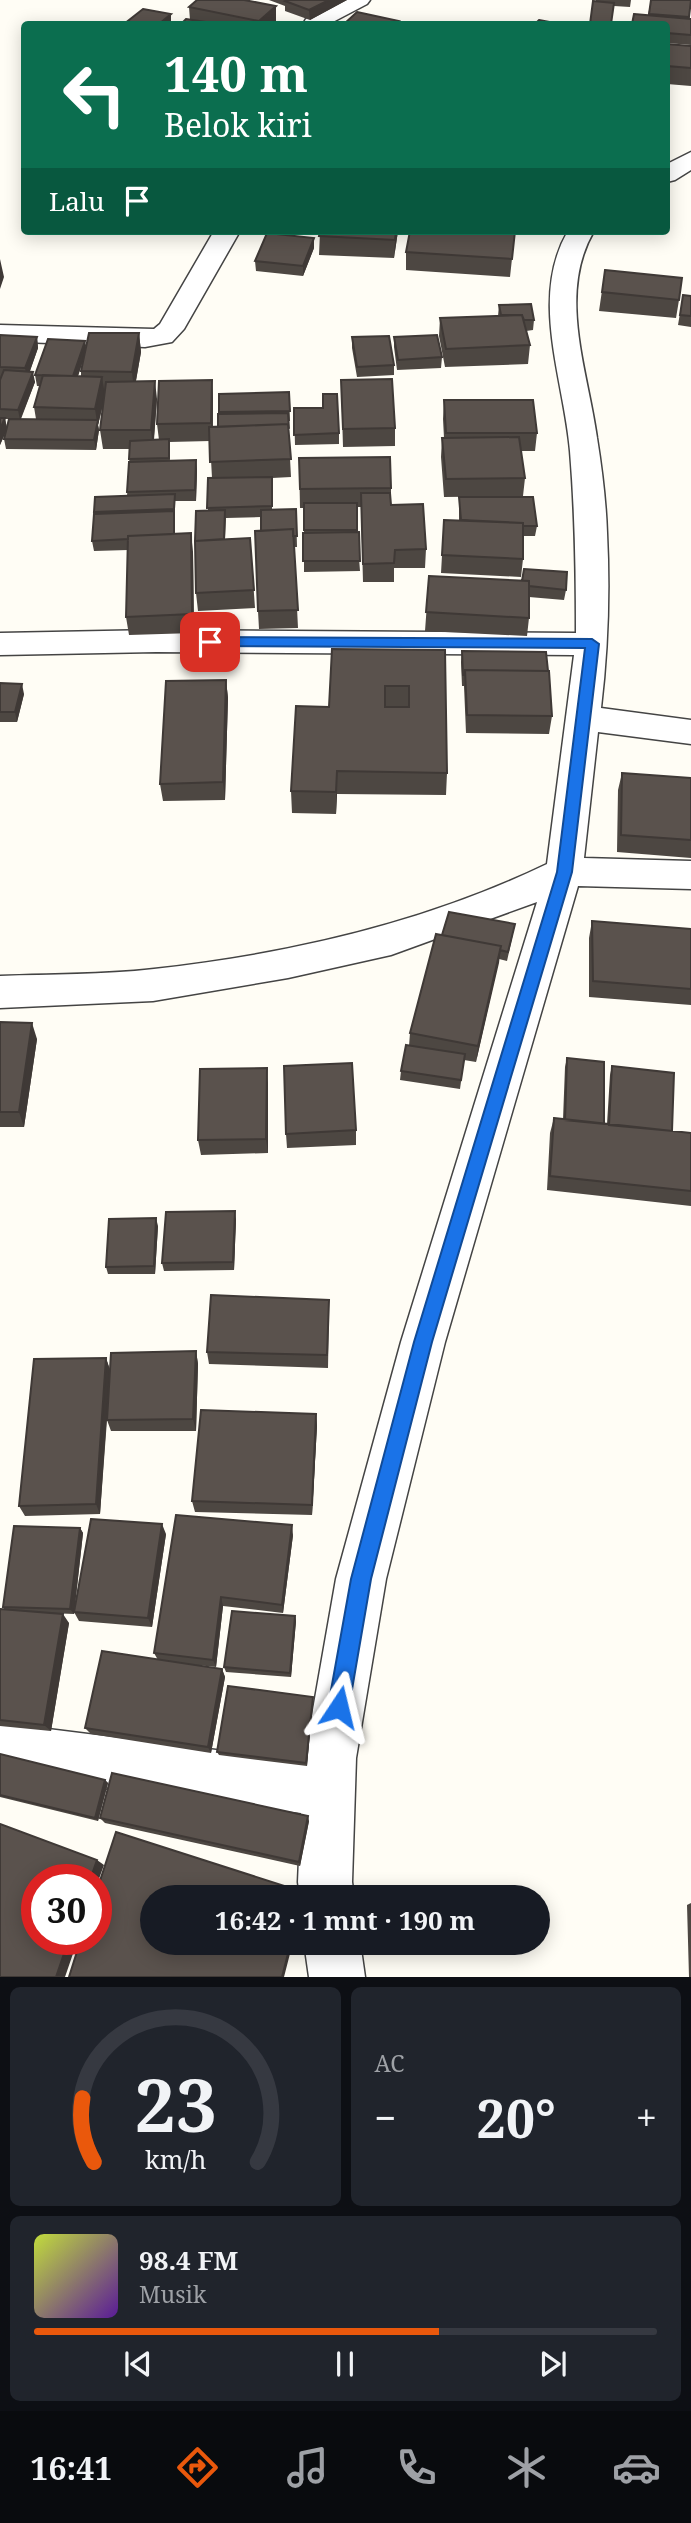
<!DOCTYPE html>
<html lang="id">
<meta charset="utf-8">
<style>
:root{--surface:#171b24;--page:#20242c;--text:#f1f3f6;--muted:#9ea1a6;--line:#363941;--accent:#ea580c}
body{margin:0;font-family:"Noto Serif",serif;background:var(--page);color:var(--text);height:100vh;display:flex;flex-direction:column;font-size:26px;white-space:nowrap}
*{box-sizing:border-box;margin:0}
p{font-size:23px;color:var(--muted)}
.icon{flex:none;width:38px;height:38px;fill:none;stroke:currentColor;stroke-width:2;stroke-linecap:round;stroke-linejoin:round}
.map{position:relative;height:1977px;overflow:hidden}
.sheet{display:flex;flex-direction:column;gap:10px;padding:10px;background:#0d0f14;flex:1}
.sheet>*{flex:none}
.top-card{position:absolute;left:21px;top:21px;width:649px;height:214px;border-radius:7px;box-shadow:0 4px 18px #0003;background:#0b6e4f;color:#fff;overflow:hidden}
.speed{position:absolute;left:21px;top:1864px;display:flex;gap:14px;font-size:35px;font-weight:700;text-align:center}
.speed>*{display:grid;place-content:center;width:91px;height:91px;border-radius:50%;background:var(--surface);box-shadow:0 4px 18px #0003;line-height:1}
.speed .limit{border:10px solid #d22;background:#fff;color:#111}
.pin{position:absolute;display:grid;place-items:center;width:60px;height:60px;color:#fff;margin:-30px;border-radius:14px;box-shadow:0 4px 10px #0006}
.me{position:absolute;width:77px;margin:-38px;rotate:10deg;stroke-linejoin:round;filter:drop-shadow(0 0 5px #0008)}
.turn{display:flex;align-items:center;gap:24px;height:147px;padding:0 28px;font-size:32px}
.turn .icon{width:91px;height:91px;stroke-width:2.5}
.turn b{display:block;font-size:49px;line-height:60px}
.then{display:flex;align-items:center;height:66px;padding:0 28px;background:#0003;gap:14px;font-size:26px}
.big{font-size:52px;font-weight:700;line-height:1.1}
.sheet .widget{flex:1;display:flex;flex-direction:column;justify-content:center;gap:10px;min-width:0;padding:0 24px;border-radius:10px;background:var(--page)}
.sheet .dial{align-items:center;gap:0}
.dial svg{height:182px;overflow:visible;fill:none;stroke:var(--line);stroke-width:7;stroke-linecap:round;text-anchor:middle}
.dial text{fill:var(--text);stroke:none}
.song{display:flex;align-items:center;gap:21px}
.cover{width:84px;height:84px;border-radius:10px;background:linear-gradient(135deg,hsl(70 70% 55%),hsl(270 70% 35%))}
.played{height:7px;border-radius:4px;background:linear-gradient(90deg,var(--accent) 65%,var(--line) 65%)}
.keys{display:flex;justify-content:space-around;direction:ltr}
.heat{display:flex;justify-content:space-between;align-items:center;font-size:38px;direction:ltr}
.sheet .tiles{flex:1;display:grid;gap:10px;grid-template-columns:1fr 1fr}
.widget:last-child{grid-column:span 2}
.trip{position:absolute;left:140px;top:1885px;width:410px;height:70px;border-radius:35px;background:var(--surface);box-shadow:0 4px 18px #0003;font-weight:700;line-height:70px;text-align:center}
.tab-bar{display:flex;height:112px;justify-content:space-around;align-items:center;background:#090b0e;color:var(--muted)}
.tab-bar .icon{width:49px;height:49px}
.tab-bar .selected{color:var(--accent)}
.tab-bar b{font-size:32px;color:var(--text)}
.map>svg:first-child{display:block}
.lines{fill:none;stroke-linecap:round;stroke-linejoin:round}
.minor-casing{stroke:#444;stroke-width:3}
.minor{fill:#fff;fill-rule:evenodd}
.wall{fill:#4d4742;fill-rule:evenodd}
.shaded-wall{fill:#3f3936}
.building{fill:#5a524d;stroke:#3f3936;stroke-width:2;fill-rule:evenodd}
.route{fill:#1a73e8;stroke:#114b97;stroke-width:2}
</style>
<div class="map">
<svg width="691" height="1977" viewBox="0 0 691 1977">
<rect width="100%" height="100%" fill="#fffdf5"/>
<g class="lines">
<defs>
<path id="minor" d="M344,0H370L367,4L329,24H303L306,19Z
M691,152V170L675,180L667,182V164Z
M214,231H240L184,329L172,342L145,347L0,341V325L154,329L160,324Z
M568,231H594C557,294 588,371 597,438C602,469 606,502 607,533C610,592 608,650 601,708L691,720V744L598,732L584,858L691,861V889L578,886L445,1342L386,1579L356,1758L352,1882L354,1897H300L298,1882L301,1813L0,1775V1723L304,1761L336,1579L401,1342L537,902L391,955L288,978L153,1001L0,1008V976C51,974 103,975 154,969C289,954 425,923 547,864L574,655L156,652L0,655V633L156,630L576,633C576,571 575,512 570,451C564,379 529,298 568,231Z
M304,1942H360L365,1977H309Z"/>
</defs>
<use href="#minor" class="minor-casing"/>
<use href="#minor" class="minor"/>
</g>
<path class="wall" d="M269,0H347L310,20L285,11V6Z
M596,0H631L630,7L614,6L596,1Z
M651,0H691L689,18L691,19V45L667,43V24L648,15Z
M189,7L276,24H181L190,20Z
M667,44L691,46V86L667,84Z
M309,231H398L394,258L319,255L320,232Z
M515,231L510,277L406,270V252Z
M314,248L303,276L256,271L255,261Z
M605,270L679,300L676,318L599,311Z
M683,295L691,296V327L678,325Z
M499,305L534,320L533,330L526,331L530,345L528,364L445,367L439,336L440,318L498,316Z
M139,333L141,352L136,381L157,399L154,440H159L157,424L212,380L213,398V427H218L219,394L289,392L290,421H288L291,477L272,478V509H296L297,547H294L298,628L259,629L258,611L261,517L226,518L225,539L250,538L255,608L198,611L196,593L208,510V478H212L210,441L169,442L170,460H196L197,470L196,501H175V534L193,552L194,633L129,635L126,617L128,550L94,551L92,541L94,512L127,496L130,449H103L100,430L103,405L98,425L99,430L96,450L6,449L4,439L7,429L0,445V380L1,377H0V335L37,337L38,348L30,371L35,382L21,419H36L34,407L40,386H37L35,375L85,341L86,348ZM83,361L81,371V376H78ZM5,419H9L7,428Z
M352,337L394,365V375L357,377L352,348Z
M394,337L442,357L441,368L397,370L394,347Z
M341,380L395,428V446L343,447Z
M444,400L537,433L535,451H521L525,478L523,496L444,497L441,457L442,438H444L443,419Z
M294,408H323L339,433V444L295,445Z
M299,458L391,488V505L426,549L425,568H394V582H363L361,507H357V532L360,571L304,572V508H300Z
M459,497L537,526L535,536H523V559L521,577L441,573L444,520H459Z
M429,576L566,590L564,600L529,597V618L527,636L425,631Z
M445,650L447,773L446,795L337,794L336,814L292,813L291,791L329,707Z
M462,651L552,716L549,734L466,733L464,686H462L461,662Z
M226,680L228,698L225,800L163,801L160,784Z
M0,683L24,694L17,722H0Z
M622,773L691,778V858L617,852L618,790Z
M592,921L691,929V1005L589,997V938Z
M513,934L507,961L499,959L476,1062L464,1060L460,1089L400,1080L401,1071L409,1046L410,1033L442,935Z
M0,1022L37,1039L24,1127H0Z
M567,1058L604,1124H607L610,1075L612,1066L672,1131L691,1133V1206L547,1190L550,1133L554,1118L563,1119L565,1067Z
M268,1083V1153L201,1155L198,1140Z
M356,1130V1145L287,1148L286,1134Z
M236,1219L234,1270L164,1271L162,1263Z
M158,1226L155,1274H108L106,1267Z
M329,1313L328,1368L209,1364L207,1352Z
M196,1351L198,1364L196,1431H111L107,1420L100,1514L25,1516L19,1506L106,1358L110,1370Z
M316,1414L317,1426L312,1515L195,1512L192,1501Z
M80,1528L83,1533L74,1614L49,1613L69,1623L51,1731L0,1726V1609H4L3,1607Z
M166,1534L152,1627L79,1621L74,1612Z
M293,1535L283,1613L223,1606L216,1667L187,1664L222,1669L225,1677L211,1753L91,1734L85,1728L158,1660L154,1653Z
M295,1616L296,1621L291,1677L226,1672L224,1667Z
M313,1697L307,1766L219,1755L217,1752Z
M0,1754L105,1780L108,1783L98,1821L0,1797Z
M100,1818L309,1821L300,1866L105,1823Z
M691,1903V1977H689L687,1905Z"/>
<path class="shaded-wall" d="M329,0H347L310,20L309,10Z
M276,6V24H259V21Z
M171,14V24H159Z
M396,231H398L394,258L395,240Z
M314,238V248L303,276V266Z
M0,259L4,277L0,289Z
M139,333L141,352L134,391L132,372Z
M37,337L38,348L27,379L25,368Z
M85,341L86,351L74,388L72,377Z
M33,372L35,382L20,420L18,410Z
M102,377L105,395L98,425L99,430L96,450L94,440L97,422L95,409Z
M212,380L213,398L212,441L211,423Z
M155,381L157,399L153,448L151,430Z
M5,418L7,429L0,445V429Z
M196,460L197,470L196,501L195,490Z
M191,533L193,552L194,633L192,614Z
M226,680L228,698L225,800L223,782Z
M22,684L24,694L17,722L15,712Z
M337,771V794L336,814V792Z
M501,946L499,963L476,1062L478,1046Z
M32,1023L37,1039L24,1127L19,1112Z
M267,1068L268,1083V1153L266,1139Z
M235,1211L236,1219L234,1270L233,1262Z
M156,1218L158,1226L155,1274L154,1266Z
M196,1351L198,1364L196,1431L193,1419Z
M106,1358L110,1370L100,1514L96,1504Z
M316,1414L317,1426L312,1515V1505Z
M162,1524L166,1534L152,1627L148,1618Z
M292,1525L293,1535L283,1613L282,1605Z
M80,1528L83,1533L74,1614L70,1609Z
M221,1597L223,1606L216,1667L213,1660Z
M63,1614L69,1623L51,1731L44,1725Z
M295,1616L296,1621L291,1677L290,1673Z
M222,1669L225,1677L211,1753L208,1747Z
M313,1697V1701L307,1766L306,1763Z
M105,1780L108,1783L98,1821L95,1818Z
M308,1816L309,1821L300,1866L299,1862Z
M97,1860L104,1865L96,1887V1880H90Z
M69,1939H78L65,1977H56Z
M291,1942H293L284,1977H282Z"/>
<path class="building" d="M197,0H244L276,6L259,21L189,7Z
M287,0H329L309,10L285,1Z
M651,0H691L689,17L649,14Z
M593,1L614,3L611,24H590Z
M143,9L171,14L159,24H124Z
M357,12L399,21L396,24H344Z
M634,14L691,19V35L667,33V24H632Z
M186,19L219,24H181Z
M539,20L560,24H535Z
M667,44L691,46V68L667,66Z
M320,231H396L395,240L319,236Z
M410,231H515L512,259L406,252Z
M267,233L314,238L303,266L255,261Z
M605,270L682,278L679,300L602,292Z
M683,295L691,296V316L680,315Z
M531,304L534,320H524L522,315H501L499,305Z
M522,315L530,345L446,349L440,318Z
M89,333H139L132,372L81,371Z
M0,335L37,337L25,368L0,367Z
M437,335L442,357L398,360L394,337Z
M389,336L394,365L357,367L352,337Z
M48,339L85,341L73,376L35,375Z
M4,370L33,372L18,410L0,409V380Z
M43,375L102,377L95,409L34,407Z
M392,379L395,428L343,429L341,380Z
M212,380L211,423L157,424L159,381Z
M155,381L151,430H100L106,382Z
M289,392L290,411L219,412V394Z
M323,394H337L339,433L294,435V408H323Z
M444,400H533L537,433H446Z
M288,413L289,429L288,424L218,427V414Z
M0,418H5L0,429Z
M9,419L98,420L94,440L4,439Z
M288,424L291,459L210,462L209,427Z
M519,437L525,478L446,479L442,438Z
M169,439V458L129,459L130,441Z
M390,457L391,488L300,489L299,458Z
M196,460L195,490L127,492L129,462Z
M272,477V506L207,508L208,478Z
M361,493H390L391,505L423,504L426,549L395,550L394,563L363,564Z
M175,494L174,509L94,512L95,497Z
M459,497H533L537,526H523V523L461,520Z
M304,503H357V530H304Z
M296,509L297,536H293V529L261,531V510Z
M225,510L224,539L195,541L196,511Z
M174,511V534L128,536V539L92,541L94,514Z
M444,520L523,523V559L442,555Z
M293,529L298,610L258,611L255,531Z
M359,532L360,561H303V533Z
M191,533L192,614L126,617L128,536Z
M250,538L254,590L196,593L195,541Z
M524,569L567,572L566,590L529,586V581H522Z
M429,576L529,581V618L426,612Z
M332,649L445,650L447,773L337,771L336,792L291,791L296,706L329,707ZM385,686H409V707H385Z
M462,651L546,652L548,671L465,670V675H463Z
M465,670L549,671L552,716L467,715Z
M226,680L223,782L160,784L166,681Z
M0,683L22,684L15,712H0Z
M622,773L691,778V840L621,835Z
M449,912L515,924L508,952L500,950L501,946L442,935Z
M592,921L691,929V989L593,981Z
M436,934L501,946L478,1046L410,1033Z
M0,1022L32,1023L19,1112H0Z
M406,1045L465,1054L461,1080L401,1071Z
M567,1058L604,1062V1124L565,1120Z
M352,1063L356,1130L286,1134L284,1066Z
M612,1066L674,1073L672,1131L609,1125Z
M267,1068L266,1139L198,1140L200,1069Z
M554,1118L691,1133V1191L550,1176Z
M235,1211L233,1262L162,1263L166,1212Z
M156,1218L154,1266L106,1267L109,1219Z
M211,1295L329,1300L327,1355L207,1352Z
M196,1351L193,1419L107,1420L111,1353Z
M106,1358L96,1504L19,1506L34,1359Z
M201,1410L316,1414L312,1505L192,1501Z
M176,1515L292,1525L282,1605L221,1597L213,1660L154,1653Z
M91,1519L162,1524L148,1618L74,1612Z
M14,1526L80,1528L70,1609L3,1607Z
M0,1609L63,1614L44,1725L0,1720Z
M232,1611L295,1616L290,1673L224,1667Z
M102,1651L222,1669L208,1747L85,1728Z
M228,1686L313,1697L306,1763L217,1752Z
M0,1754L105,1780L95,1818L0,1795Z
M112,1773L308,1816L299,1862L100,1818Z
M0,1824L97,1860L90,1880H37V1939H69L56,1977H0Z
M116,1832L303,1892L302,1897H152V1942H291L282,1977H69L81,1939H96V1893Z"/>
<path class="route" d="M210,637L592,639L599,644L572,872L432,1342L371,1579L349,1707L346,1714L339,1718L331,1714L328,1707L351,1579L414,1342L557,872L585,648L210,646L204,642Z"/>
</svg>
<div class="speed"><div class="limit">30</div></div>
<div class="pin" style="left:210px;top:642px;background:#d93025"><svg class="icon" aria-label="arrive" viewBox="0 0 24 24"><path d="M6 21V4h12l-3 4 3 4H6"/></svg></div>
<svg class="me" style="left:339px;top:1707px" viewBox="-20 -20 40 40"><path d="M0-17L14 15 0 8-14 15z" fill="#1a73e8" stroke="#fff" stroke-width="4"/></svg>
<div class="trip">16:42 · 1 mnt · 190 m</div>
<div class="top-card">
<div class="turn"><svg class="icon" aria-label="left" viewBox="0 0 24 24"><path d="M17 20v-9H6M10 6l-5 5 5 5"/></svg><div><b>140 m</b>Belok kiri</div></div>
<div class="then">Lalu<svg class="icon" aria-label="arrive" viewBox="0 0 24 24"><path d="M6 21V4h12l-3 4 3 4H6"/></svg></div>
</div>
</div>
<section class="sheet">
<div class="tiles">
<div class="widget dial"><svg viewBox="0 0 100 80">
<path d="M14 69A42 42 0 1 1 86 69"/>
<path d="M14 69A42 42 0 0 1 9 41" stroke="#ea580c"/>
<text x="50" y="56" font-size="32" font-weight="700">23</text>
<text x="50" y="72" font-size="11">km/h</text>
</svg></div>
<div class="widget"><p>AC</p>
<div class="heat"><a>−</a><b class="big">20°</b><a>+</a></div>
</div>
<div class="widget">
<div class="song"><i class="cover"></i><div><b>98.4 FM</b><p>Musik</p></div></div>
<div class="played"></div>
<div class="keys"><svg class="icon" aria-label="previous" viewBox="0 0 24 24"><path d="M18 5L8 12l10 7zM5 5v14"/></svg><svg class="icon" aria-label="pause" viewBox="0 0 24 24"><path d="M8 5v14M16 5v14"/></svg><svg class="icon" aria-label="next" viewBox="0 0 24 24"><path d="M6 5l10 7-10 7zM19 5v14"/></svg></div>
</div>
</div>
</section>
<nav class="tab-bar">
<b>16:41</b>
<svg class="icon selected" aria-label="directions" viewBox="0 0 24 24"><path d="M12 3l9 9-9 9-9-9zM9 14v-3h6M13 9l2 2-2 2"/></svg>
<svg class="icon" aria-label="music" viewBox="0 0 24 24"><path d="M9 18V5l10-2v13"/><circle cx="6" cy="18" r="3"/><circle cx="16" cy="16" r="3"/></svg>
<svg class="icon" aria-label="phone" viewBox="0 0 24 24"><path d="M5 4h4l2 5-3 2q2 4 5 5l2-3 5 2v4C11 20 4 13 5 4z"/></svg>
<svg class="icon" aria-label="climate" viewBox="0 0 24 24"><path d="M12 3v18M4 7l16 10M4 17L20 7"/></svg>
<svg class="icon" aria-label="car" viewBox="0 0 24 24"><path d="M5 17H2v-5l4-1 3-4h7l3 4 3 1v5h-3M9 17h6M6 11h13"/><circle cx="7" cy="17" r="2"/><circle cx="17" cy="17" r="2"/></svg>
</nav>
